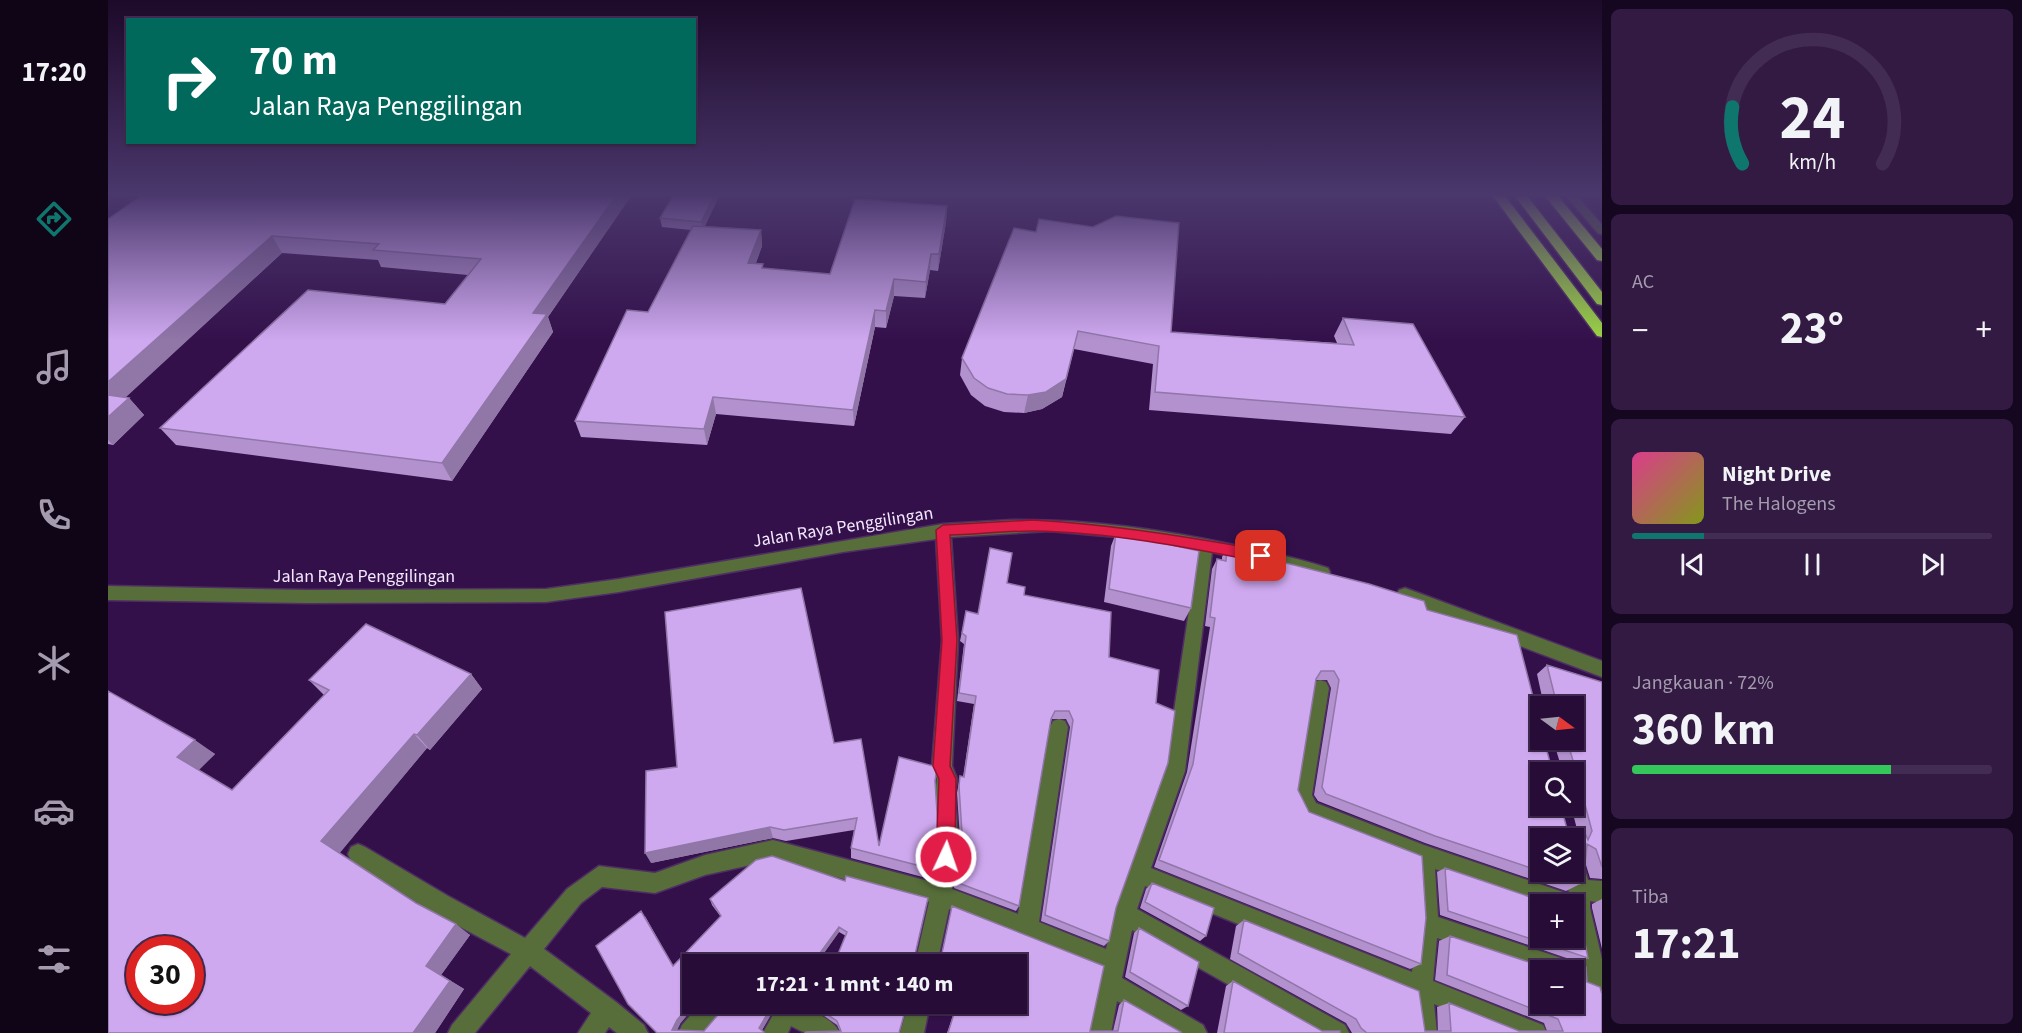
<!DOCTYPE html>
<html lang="id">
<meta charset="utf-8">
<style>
:root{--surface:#270c38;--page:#331a43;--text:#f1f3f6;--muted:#a49bae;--line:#432c53;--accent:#0f766e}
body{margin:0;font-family:"Source Sans 3",sans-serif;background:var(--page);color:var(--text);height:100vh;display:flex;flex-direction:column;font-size:22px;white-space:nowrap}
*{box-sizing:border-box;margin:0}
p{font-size:20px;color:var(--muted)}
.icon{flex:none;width:33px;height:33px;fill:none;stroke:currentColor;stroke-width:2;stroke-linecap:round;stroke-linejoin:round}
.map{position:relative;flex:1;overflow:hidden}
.sheet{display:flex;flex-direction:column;gap:9px;padding:9px;background:#15071f;width:420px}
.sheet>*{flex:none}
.guide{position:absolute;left:18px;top:18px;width:570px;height:126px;border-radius:0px;box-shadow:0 2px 4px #0004,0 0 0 2px var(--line);background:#00695c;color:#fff;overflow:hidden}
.needle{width:39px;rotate:105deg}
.fabs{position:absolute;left:1422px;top:696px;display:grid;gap:12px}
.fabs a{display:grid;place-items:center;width:54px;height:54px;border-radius:0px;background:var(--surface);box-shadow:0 2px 4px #0004,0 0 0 2px var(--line);font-size:30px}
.speed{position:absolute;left:18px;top:936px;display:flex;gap:12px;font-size:30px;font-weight:700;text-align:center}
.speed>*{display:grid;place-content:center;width:78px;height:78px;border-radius:50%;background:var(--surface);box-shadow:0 2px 4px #0004,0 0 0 2px var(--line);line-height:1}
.speed .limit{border:9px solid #d22;background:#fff;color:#111}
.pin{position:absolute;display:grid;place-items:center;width:51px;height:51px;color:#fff;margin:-26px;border-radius:12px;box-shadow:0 3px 9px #0006}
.me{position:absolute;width:66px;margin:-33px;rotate:3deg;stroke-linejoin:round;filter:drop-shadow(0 0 4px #0008)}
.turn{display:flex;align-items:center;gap:21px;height:126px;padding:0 24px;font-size:27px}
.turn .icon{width:78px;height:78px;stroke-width:2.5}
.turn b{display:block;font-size:42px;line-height:51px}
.big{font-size:45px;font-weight:700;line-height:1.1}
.sheet .card{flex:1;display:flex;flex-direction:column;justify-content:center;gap:9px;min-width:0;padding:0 21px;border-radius:9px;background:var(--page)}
.sheet .dial{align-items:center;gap:0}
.dial svg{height:156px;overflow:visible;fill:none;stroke:var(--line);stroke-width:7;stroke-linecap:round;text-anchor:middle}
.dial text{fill:var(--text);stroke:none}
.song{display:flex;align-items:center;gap:18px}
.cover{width:72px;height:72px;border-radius:9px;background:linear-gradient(135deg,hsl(330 70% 55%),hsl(70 70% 35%))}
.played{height:6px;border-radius:3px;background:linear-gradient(90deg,var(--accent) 20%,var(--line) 20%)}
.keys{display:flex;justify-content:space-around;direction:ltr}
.heat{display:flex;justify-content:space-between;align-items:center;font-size:33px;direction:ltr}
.charge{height:9px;border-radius:4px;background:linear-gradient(90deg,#34c759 72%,var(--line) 0)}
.trip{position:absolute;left:574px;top:954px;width:345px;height:60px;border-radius:0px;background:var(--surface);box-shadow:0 2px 4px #0004,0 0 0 2px var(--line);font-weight:700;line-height:60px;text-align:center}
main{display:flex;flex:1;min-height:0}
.tab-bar{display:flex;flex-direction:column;width:108px;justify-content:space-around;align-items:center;background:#100516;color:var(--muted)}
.tab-bar .icon{width:42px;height:42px}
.tab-bar .on{color:var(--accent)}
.tab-bar b{font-size:27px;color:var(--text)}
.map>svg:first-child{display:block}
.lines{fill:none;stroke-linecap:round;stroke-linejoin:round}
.minor-casing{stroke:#4f2e64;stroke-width:3}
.highway-casing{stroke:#4f2e64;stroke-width:3}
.minor{fill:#576e3a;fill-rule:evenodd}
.highway{fill:#9cd444;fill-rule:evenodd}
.wall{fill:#b291ce;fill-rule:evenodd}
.shaded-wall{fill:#9176a8}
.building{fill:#cfa9f0;stroke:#9176a8;stroke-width:1.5;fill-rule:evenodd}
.route{fill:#e11d48;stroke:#92132f;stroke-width:1.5}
.labels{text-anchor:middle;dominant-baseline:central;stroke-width:6;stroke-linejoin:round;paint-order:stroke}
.street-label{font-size:18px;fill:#f3e8fe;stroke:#34104b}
</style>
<main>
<nav class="tab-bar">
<b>17:20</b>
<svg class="icon on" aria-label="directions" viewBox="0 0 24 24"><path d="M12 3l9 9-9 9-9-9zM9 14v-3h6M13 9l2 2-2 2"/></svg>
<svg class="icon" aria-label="music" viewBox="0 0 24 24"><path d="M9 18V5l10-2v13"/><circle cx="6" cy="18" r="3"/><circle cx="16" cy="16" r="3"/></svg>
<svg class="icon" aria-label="phone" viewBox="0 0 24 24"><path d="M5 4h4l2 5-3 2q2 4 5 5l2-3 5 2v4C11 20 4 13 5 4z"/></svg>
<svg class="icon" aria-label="climate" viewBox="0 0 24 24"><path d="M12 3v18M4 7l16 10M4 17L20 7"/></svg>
<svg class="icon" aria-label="car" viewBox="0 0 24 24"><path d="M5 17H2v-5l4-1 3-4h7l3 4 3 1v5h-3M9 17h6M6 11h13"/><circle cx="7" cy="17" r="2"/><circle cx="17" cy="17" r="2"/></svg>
<svg class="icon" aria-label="filters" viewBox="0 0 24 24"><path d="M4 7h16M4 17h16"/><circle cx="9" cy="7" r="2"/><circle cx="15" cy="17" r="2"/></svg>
</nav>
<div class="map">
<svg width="1494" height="1033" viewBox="0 0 1494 1033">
<rect width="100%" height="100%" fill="#34104b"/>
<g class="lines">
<defs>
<path id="minor" d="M1458,196H1469L1494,225V234L1490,233Z
M904,520C979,519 1053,529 1126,545C1157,551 1189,558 1220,568L1222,572L1220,576L1214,578L1104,552L1077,771L1043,868L1304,972L1309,924L1306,861L1194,817L1184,796L1203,688L1206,682L1212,680L1218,682L1221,688L1204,795L1208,803L1316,845L1461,894L1458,872H1466V853L1473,856L1480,880L1494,881V903L1482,901V908L1494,959V1018L1486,1015L1483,1007L1466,931V904L1432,905L1327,869L1330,917L1456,959L1464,962L1467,970L1466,974V970H1432V973L1329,938L1325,981L1435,1025L1439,1033H1398L1326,1004L1329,1033H1305L1302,994L1037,886L1029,909L1237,1025L1241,1033H1206L1024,930L1014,978L1095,1025L1099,1033H1065L1009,1001L1003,1033H979L994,969L841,909L829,964H807L821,902L665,860L597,875L547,893L494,887L473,903L436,949L508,1002L536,1025L540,1033H509L501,1027L497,1033H470L483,1013L422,966L367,1033H340L344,1025L403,954L324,912L243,861L240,854L243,847L250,844L257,847L340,896L417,938L459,889L491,866L547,873L597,855L665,840L824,882L830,839L827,793L829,779L824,766L834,640L828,539L735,552L511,592L438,602L200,603L0,600V586L200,590L438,589L511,579L835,524ZM942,531L1020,538L1088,549V564L1057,771L1006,914L998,949L931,922L960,727L957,721L951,719L945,721L942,727L910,914L844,889L850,839L847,793L849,779L844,766L850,640L843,537Z
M1297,588L1494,661V677L1291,600L1289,595L1291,590Z
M592,1004H618L615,1012L597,1033H570L574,1025Z
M671,1004C689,1004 724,1015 732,1033H697L683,1026L680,1033H655Z
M800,1004H822L816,1033H792Z"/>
<path id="highway" d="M1385,196H1397L1494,323V337L1489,336Z
M1407,196H1419L1494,292V305L1489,304Z
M1437,196H1450L1494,249V261L1489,260Z"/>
</defs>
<use href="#minor" class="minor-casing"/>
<use href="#highway" class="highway-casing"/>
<use href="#minor" class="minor"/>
<use href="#highway" class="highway"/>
</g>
<path class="wall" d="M523,196L440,317L445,332L344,481L68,445L52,428L337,304L360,275L273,267L270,260L174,253L17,397L21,398L36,415L5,445L0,444V219Z
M565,196H611L597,226L653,230L654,246L648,263L656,268L722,274L839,206L838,222L830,271L822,270L817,298L786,296L778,328L767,327L746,426L608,414L599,445L473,437L467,421L540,312L583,230L554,227L552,218Z
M906,228L1063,332L1229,343L1226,336L1235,318L1357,417L1343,434L1041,410L1045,364L966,349L954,397L934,409L916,413L896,412L877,406L863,395L852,375L854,358Z
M1008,533L1083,608L1076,621L996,602L1003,546Z
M1119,548L1319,610L1443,766H1453L1445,740H1466V706H1436L1429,674L1439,665L1494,682V879L1482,878L1477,862L1469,867L1472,884L1458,891L1317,843L1210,801L1206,795L1223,688L1219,680H1208L1190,790L1201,812L1313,964L1302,969L1046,867L1079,772L1102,627L1097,626L1104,569L1109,559L1114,560V557ZM1432,772H1466V806H1463L1470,833H1460Z
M899,583L1001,657L1008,908L1001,941L996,946L933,921L962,727L958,719H944L942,723L911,906L908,911L846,888L852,839L849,793L852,776L855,777L866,704L849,701L856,644L852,641L858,611L869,614Z
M363,674L374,689L322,750L319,748L231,853L308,903L362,935L333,975L356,989L327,1033H0V691L107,754L90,770L124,790L216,695L201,680Z
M726,743L771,846L827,781L824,869L822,879L743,858V848L746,830L678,841L665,838L543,863Z
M1337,868L1474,928L1480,958L1470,962L1332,915L1329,872Z
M737,881L820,898L738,936L731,932L708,964H585L572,1024L569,1030L596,1031L669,1004L654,1030L549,1033L537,916L565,966L613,917L604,905L602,899Z
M1044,883L1098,936L1092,941L1032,908L1038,889Z
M1494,899V949L1484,908V904Z
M844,906L982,1031H1005L1011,1005L1016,1000L1073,1033H839L849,1004H909L857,964L833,958Z
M1136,920L1317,1031H1330L1329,1007L1341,1003L1411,1031H1439L1436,1023L1327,980L1331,941L1342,936L1442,969L1448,967L1479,982L1494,1033H1244L1238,1023L1122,959L1128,926Z
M1031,928L1080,1006L1073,1010L1017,977L1026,933Z
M1125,981L1214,1031L1232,1033H1109L1118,986Z
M708,1007L791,1033L732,1031L729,1025L709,1011Z"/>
<path class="shaded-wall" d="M508,196H523L440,317L445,332L344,481L334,463L425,313Z
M606,196H611L595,230L593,222Z
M839,206L838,222L830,271L831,254Z
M653,230L654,246L642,279L640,263Z
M164,236L174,253L3,411L0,408V382Z
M823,254L822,270L817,298L818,282Z
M786,279V296L778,328V311Z
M767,310V327L746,426L745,410Z
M958,379L954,397L934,409L916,413L920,395Z
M605,397L608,414L599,445L596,429Z
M21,398L36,415L5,445L0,440V417Z
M363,674L374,689L322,750L309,735Z
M306,734L319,748L231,854L213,841Z
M87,740L107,754L89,772L69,757Z
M662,827L665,838L543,863L537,853Z
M348,924L362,935L333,975L356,989L327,1033H305L318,966Z
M731,927V932L708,964H704Z
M585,1001V1004H589L572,1024L568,1033L564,1030L569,1020Z
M665,1004H669L653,1032L651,1028Z"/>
<path class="building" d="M33,196H508L425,313L439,314L334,463L52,428L200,290L337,304L373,259L265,250L271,244L164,236L0,382V219Z
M565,196H606L593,222L552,218Z
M747,199L839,206L831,254H823L818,282L786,279L778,311L767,310L745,410L605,397L596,429L467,421L519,310L540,312L585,226L653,230L640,263L655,264L654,268L722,274Z
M1008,216L1071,223L1063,332L1246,345L1235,318L1305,324L1357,417L1047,392L1051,346L970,331L958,379L938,392L920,395L899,394L880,388L866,378L854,358L906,228L928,232L931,219L985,227Z
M0,395L21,398L0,417Z
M1008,533L1091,551L1083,608L1001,589Z
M882,548L904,553L899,583L917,587L916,595L1003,612L1001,657L1051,670L1048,703L1067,711L1060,763L1008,908L1001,941L937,915L965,720L961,711H947L943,719L911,906L848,882L854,833L851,786L852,776L856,777L868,696L851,693L858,636L854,633L858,611L870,614Z
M1119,548L1261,584L1316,601L1319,610L1409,635L1432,724V740H1436L1443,766L1464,767L1466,764L1459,740H1466V706H1447V697L1439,665L1494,682V867L1488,849L1479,844L1477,863L1469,866L1472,884L1433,872H1466V838H1432V871L1327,836L1218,794L1214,787L1231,680L1226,671H1213L1208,679L1190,790L1201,812L1314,856L1318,918L1313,964L1051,860L1085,764L1107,618L1102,617L1109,559L1118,561ZM1432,772H1466V797H1475L1484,831L1480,840L1477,833H1460L1453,806H1432Z
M693,588L726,743L753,739L771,846L791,757L829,767L827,781L830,828L824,869L743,848L749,818L676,830L662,827L537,853L538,771L569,767L557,612Z
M258,624L363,674L309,735L306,734L213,841L308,903L348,924L318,966L342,981L305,1033H0V691L87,740L69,757L124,790L221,690L201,680ZM32,950H82V1000H32Z
M664,856L737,881L738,876L820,898L806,959L809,962V964H726L739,932L731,927L704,964H585V1001L569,1020L564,1030L596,1031L614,1010L616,1004H665L651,1028L656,1032L655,1033H549L520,1004L488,946L533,911L565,966L613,916L602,899L648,860Z
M1337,868L1440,903L1473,902L1474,928L1480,958L1340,911ZM1432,904H1466V938H1432Z
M1044,883L1106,908L1098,936L1037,902Z
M844,906L996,966L982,1031H1010L1016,1000L1073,1032V1033H840L849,1004H909V964H858L859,959L834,953Z
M1136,920L1311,991L1317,1031H1343L1341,1003L1411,1031H1455L1450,1019L1339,975L1342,936L1445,970L1448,967H1478L1479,982L1492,987L1494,994V1033H1259L1253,1028L1248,1019L1130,953ZM1432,970H1466V1004H1432Z
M1031,928L1091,962L1080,1006L1022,972Z
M1125,981L1214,1031H1232V1033H1116Z
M710,1004H799L791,1033H697L698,1032L733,1031L729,1021L708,1007Z"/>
<linearGradient id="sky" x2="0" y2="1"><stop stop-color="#1d0929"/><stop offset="0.57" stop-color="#4a376c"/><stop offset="1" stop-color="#4a376c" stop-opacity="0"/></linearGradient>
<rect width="1494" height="341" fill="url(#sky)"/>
<path class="route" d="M924,520C1001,524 1077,536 1153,550L1160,556L1153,562C1078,547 1001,532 925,531C897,531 870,534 842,535L849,640L842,766L848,779L847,857L844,864L838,867L831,864L828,857L831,779L825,766L834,640L828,530L835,525Z"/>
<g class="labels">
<g class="street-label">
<text transform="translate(735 527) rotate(-9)">Jalan Raya Penggilingan</text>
<text x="256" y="576">Jalan Raya Penggilingan</text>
</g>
</g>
</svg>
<div class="fabs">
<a><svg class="needle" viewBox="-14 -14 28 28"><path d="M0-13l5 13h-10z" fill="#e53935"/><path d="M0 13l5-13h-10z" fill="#a49bae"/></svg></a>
<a><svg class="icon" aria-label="search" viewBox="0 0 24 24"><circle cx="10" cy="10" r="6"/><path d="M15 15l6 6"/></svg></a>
<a><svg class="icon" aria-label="layers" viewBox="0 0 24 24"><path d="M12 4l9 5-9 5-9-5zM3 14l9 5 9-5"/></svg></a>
<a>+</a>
<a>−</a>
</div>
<div class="speed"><div class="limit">30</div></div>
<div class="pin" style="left:1153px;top:556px;background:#d93025"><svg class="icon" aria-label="arrive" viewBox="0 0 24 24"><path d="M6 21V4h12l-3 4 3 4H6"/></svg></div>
<svg class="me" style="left:838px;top:857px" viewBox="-20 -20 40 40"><circle r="17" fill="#e11d48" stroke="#fff" stroke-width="3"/><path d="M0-11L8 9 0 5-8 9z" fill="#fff"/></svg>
<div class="trip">17:21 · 1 mnt · 140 m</div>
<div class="guide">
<div class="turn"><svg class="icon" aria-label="right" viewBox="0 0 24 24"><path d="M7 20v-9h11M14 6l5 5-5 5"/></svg><div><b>70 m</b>Jalan Raya Penggilingan</div></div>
</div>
</div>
<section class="sheet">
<div class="card dial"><svg viewBox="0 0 100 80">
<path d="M14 69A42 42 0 1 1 86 69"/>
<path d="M14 69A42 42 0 0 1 9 40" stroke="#0f766e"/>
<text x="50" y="56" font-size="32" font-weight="700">24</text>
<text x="50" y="72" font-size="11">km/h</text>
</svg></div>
<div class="card"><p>AC</p>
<div class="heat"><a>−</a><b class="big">23°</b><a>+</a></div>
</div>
<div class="card">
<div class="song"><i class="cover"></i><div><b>Night Drive</b><p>The Halogens</p></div></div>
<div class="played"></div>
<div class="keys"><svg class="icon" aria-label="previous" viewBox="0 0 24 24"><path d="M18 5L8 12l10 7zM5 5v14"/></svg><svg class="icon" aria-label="pause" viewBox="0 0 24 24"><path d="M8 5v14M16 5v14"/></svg><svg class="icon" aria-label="next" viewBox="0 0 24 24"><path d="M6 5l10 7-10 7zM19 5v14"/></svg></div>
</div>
<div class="card"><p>Jangkauan · 72%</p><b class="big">360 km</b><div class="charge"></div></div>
<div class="card"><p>Tiba</p><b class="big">17:21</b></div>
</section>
</main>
